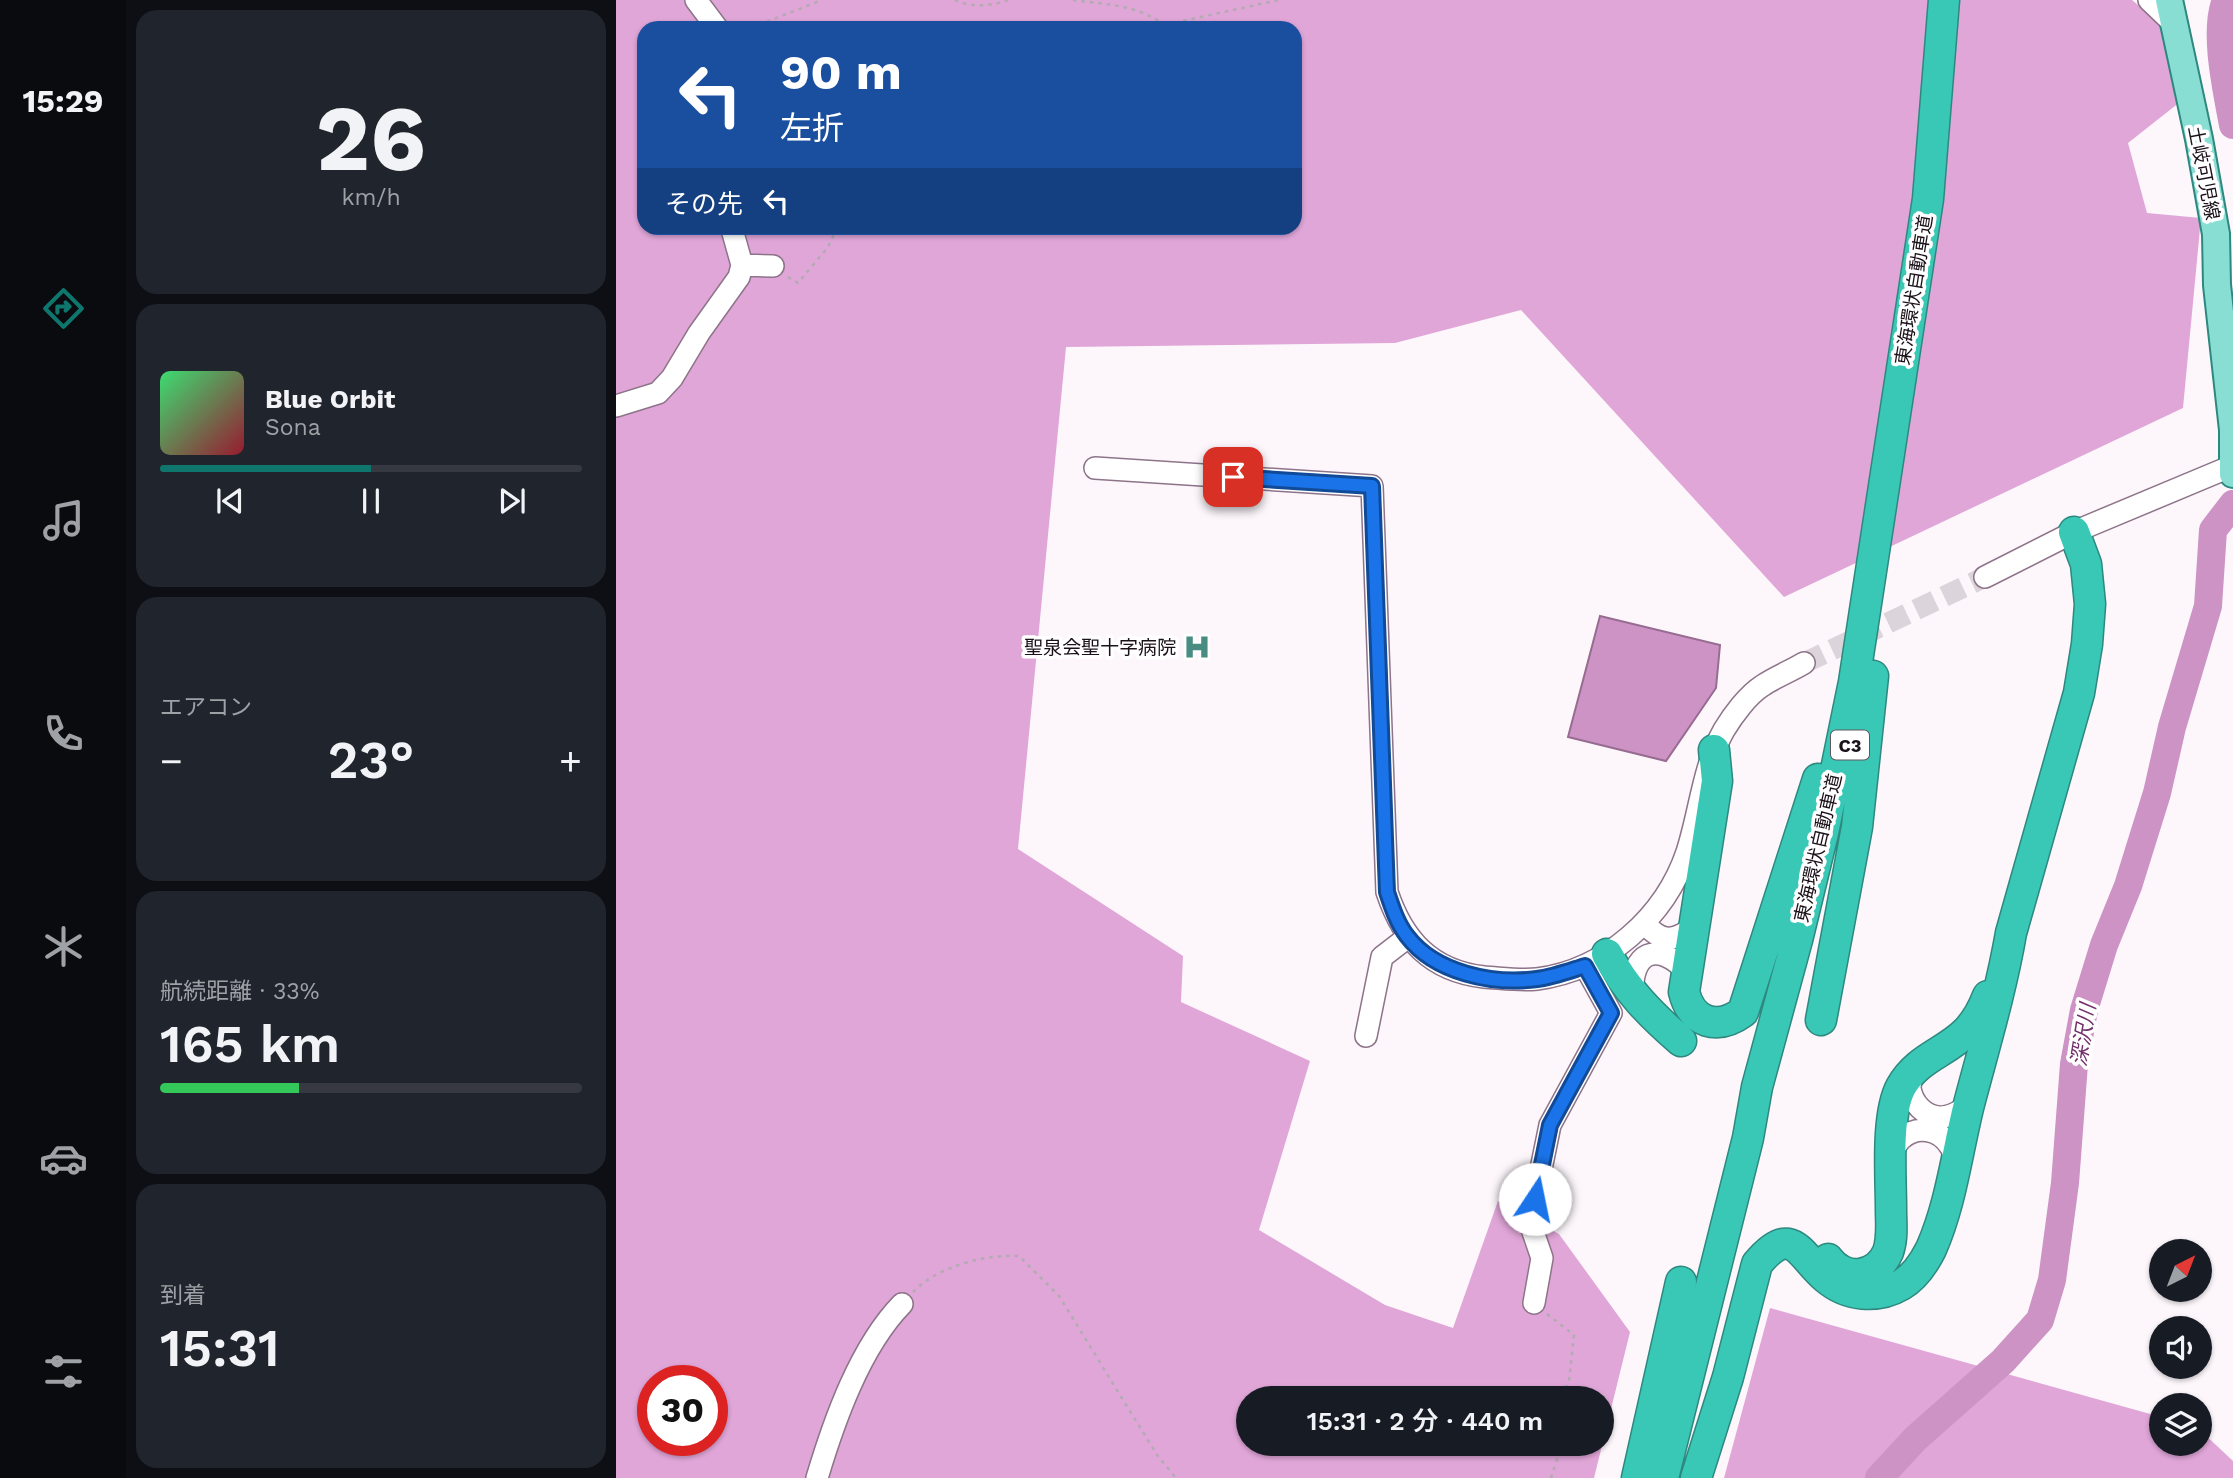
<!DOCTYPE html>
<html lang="ja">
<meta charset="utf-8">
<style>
:root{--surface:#171b24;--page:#20242c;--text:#f1f3f6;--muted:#9ea1a6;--line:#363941;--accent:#0f766e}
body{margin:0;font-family:"Work Sans","Noto Sans JP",sans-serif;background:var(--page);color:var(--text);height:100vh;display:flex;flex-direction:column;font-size:26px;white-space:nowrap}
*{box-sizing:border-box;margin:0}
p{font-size:23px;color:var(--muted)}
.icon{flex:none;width:38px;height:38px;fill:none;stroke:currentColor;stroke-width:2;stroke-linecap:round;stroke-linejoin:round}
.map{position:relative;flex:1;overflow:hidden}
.sheet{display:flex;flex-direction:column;gap:10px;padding:10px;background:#0d0f14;width:490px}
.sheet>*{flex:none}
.banner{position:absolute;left:21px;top:21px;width:665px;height:214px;border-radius:21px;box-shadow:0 2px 5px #0004;background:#1a4fa0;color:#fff;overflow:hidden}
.needle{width:46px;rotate:42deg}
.buttons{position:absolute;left:1533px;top:1239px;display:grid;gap:14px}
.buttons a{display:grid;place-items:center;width:63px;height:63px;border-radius:50%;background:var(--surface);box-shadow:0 2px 5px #0004;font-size:35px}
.speed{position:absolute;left:21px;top:1365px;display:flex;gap:14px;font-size:35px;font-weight:700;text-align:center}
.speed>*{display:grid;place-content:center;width:91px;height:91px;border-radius:50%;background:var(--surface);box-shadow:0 2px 5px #0004;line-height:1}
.speed .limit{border:10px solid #d22;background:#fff;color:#111}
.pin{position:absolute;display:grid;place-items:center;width:60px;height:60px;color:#fff;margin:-30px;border-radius:14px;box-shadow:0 4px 10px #0006}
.me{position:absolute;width:77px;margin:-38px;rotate:11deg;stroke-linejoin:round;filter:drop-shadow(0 0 5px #0008)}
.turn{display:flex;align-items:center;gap:24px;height:147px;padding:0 28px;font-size:32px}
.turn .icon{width:91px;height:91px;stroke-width:2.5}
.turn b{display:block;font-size:49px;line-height:60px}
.then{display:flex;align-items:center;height:66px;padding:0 28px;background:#0003;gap:14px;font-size:26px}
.big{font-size:52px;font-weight:600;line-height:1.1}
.sheet .card{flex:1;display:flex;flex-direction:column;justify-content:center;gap:10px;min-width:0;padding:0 24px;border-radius:21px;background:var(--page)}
.sheet .dial{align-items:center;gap:0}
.dial b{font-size:91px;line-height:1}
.song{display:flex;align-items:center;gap:21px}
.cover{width:84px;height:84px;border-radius:10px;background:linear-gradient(135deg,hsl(140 70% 55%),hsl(350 70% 35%))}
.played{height:7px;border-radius:4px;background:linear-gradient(90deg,var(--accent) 50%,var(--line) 50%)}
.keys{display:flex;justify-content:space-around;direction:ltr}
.heat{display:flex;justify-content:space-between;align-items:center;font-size:38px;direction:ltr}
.charge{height:10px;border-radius:5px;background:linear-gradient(90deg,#34c759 33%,var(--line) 0)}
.trip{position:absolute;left:620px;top:1386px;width:378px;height:70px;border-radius:35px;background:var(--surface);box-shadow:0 2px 5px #0004;font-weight:600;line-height:70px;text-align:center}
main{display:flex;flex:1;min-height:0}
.menu{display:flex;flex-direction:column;width:126px;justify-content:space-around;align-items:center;background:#090b0e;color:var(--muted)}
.menu .icon{width:49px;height:49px}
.menu .on{color:var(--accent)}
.menu b{font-size:32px;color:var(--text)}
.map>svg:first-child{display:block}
.forest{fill:#e0a6d8;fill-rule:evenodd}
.water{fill:#cd93c5;stroke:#976c91;stroke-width:2}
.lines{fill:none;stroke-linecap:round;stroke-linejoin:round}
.river{stroke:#cd93c5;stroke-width:28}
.minor-tunnel{stroke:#dbd4da;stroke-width:21;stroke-dasharray:21 10;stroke-linecap:butt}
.minor-casing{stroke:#8d7489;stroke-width:24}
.major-casing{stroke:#2e887f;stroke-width:30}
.highway-casing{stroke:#2e887f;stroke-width:33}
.path{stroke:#b2abb1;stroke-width:2.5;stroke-dasharray:3.5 5;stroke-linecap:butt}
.minor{stroke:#fff;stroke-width:21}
.major{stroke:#88ded3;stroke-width:26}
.highway{stroke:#39c8b6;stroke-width:30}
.route-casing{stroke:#114b97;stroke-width:18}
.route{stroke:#1a73e8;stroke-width:12}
.labels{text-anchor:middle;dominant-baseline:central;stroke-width:7;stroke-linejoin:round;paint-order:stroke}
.shield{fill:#fff;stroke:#5f585e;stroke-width:2}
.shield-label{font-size:18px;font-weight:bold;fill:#1a1119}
.street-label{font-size:19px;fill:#1a1119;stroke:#fff}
.poi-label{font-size:19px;fill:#1a1119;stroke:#fff;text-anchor:end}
.water-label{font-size:21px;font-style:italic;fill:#732e6c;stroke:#fff}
</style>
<main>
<nav class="menu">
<b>15:29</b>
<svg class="icon on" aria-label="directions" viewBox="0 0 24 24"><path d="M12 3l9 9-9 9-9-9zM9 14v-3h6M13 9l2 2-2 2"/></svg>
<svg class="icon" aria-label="music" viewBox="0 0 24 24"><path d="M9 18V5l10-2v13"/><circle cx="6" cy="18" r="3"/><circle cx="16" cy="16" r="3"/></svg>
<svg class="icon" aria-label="phone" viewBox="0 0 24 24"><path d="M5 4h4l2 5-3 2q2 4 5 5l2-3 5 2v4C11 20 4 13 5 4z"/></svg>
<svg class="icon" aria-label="climate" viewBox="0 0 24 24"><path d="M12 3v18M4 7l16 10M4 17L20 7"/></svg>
<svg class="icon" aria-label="car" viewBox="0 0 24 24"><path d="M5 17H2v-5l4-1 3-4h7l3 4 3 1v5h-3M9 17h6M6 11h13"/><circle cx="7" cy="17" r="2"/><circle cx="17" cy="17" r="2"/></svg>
<svg class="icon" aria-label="filters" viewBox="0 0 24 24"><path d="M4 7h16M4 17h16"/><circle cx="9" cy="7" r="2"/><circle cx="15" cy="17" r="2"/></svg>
</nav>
<section class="sheet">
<div class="card dial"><b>26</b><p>km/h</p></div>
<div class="card">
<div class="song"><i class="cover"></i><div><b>Blue Orbit</b><p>Sona</p></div></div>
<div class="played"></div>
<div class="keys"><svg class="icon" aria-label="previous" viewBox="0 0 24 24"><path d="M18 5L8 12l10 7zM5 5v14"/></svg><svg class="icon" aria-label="pause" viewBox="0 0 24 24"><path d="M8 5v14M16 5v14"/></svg><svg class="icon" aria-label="next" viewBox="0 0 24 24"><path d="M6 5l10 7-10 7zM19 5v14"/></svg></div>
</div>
<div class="card"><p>エアコン</p>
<div class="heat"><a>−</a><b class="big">23°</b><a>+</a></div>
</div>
<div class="card"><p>航続距離 · 33%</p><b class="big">165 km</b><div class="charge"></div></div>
<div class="card"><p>到着</p><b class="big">15:31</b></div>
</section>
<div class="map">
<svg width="1617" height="1478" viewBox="0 0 1617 1478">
<rect width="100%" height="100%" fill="#fdf7fc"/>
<path class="forest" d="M0,0H1516L1547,26L1564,102L1512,143L1531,213L1585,218L1567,408L1168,597L905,310L779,343L450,347L402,849L567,956L565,1002L694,1061L643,1230L769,1305L837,1328L882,1201L943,1234L1014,1332L978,1478H0ZM28,28H679V228H28ZM37,1381H96V1440H37ZM632,1398H985V1444H632Z
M1154,1308L1545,1417V1444H1584V1430L1617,1461V1478H1108Z"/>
<path class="water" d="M984,616L1104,645L1100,688L1050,761L952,737Z"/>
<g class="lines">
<path class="river" d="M1610,0C1597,31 1611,92 1617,125
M1263,1478L1299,1439L1387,1361L1424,1320L1436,1280L1449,1183L1458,1064L1468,1010L1488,945L1512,886L1541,793L1556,727L1592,606L1597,530L1617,504"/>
<path class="minor-tunnel" d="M1188,663L1369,577"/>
<defs>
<path id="minor" d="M80,0L101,28
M1533,0L1556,22
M126,265L157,266
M0,406L42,393L56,378L83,333L123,277L126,265L117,233L118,228
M479,468L756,486L771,892C787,940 815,971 868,977C885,978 904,981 921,979C990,970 1049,917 1071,852C1084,812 1087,767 1108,730C1117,715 1132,695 1146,686C1159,677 1175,671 1188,663
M1369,577L1458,532L1616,466
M1028,923C1046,943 1056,942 1077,928
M1017,995C1014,953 1041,939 1071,972
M750,1036L766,957L792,937
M1297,1071C1296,1077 1294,1083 1294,1088C1295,1095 1299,1103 1304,1108C1320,1124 1338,1117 1353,1104
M1275,1153C1278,1149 1281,1143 1285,1139C1300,1125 1323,1128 1334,1146C1337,1150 1338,1157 1340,1162
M918,1303L926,1258L914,1223L934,1125L995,1013L969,966
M201,1478C218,1421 244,1347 286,1304"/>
<path id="major" d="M1553,0L1583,139L1600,234L1601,285L1617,430V474"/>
<path id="highway" d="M1098,750L1101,781L1068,992C1076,1023 1101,1031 1127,1012L1202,779
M991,954C1010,990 1035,1015 1065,1041
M1205,1020L1241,827L1257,676
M1212,1259C1219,1269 1232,1276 1244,1274C1257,1272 1267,1264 1272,1252C1277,1238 1275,1223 1275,1209C1275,1177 1270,1115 1285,1087C1301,1058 1329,1053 1350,1032C1360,1022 1367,1009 1372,996
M1021,1478L1065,1282
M1047,1478L1132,1138L1141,1087L1181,940L1207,833L1238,682L1312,199L1328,0
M1080,1478L1112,1377L1141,1264C1176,1221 1184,1256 1210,1278C1231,1296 1261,1299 1285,1285C1299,1277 1308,1263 1315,1249C1335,1204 1341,1152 1353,1104C1368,1047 1385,991 1395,933L1463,693L1471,644L1474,604L1470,564L1458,532"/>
</defs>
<use href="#minor" class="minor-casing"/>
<use href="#major" class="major-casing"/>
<use href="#highway" class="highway-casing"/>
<path class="path" d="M339,0C356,8 375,6 392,0
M457,0C488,4 521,5 547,24
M135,28L206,0
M534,28L663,0
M172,277L182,283L212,247L221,228
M297,1292C321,1267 368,1254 403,1256L443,1296L541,1455L560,1478
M931,1314L958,1335L953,1381L944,1398
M935,1478L944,1450V1444"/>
<use href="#minor" class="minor"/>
<use href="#major" class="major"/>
<use href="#highway" class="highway"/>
</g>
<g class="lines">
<defs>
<path id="route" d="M617,477L756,486L771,892C776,907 781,923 791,936C819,973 877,985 921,979C937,977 953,971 969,966L995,1013L934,1125L919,1199"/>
</defs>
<use href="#route" class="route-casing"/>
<use href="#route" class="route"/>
</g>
<defs>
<symbol id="hospital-bare" viewBox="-9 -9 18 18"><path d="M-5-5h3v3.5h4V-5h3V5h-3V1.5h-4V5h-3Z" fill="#488c82" stroke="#fff" stroke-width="2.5" paint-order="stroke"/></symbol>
</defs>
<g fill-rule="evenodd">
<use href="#hospital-bare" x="562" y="628" width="38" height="38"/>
</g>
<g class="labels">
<rect class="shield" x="1215" y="730.5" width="38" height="29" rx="5"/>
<g class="shield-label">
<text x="1234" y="745">C3</text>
</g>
<g class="street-label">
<text transform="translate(1588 173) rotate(79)">土岐可児線</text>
<text transform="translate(1298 290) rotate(-81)">東海環状自動車道</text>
<text transform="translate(1202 848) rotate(-77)">東海環状自動車道</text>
</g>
<g class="poi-label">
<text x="560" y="647">聖泉会聖十字病院</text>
</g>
<g class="water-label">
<text transform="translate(1467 1035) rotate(-81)">深沢川</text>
</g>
</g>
</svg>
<div class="buttons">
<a><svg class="needle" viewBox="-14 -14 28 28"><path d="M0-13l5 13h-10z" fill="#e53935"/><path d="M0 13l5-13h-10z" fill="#9ea1a6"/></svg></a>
<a><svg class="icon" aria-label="sound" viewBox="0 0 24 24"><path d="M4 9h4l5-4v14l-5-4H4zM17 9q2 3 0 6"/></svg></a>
<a><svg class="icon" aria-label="layers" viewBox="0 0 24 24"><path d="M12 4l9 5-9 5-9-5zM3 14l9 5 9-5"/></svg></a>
</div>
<div class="speed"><div class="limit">30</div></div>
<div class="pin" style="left:617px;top:477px;background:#d93025"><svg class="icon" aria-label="arrive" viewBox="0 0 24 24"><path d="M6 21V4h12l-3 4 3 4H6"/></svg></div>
<svg class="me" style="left:919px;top:1199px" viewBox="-20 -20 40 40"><circle r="19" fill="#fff"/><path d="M0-13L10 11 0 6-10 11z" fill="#1a73e8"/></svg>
<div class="trip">15:31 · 2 分 · 440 m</div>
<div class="banner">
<div class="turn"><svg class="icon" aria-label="left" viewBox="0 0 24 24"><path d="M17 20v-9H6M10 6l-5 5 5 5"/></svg><div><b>90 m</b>左折</div></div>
<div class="then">その先<svg class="icon" aria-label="left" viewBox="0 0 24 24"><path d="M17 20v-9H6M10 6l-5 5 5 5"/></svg></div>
</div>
</div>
</main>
